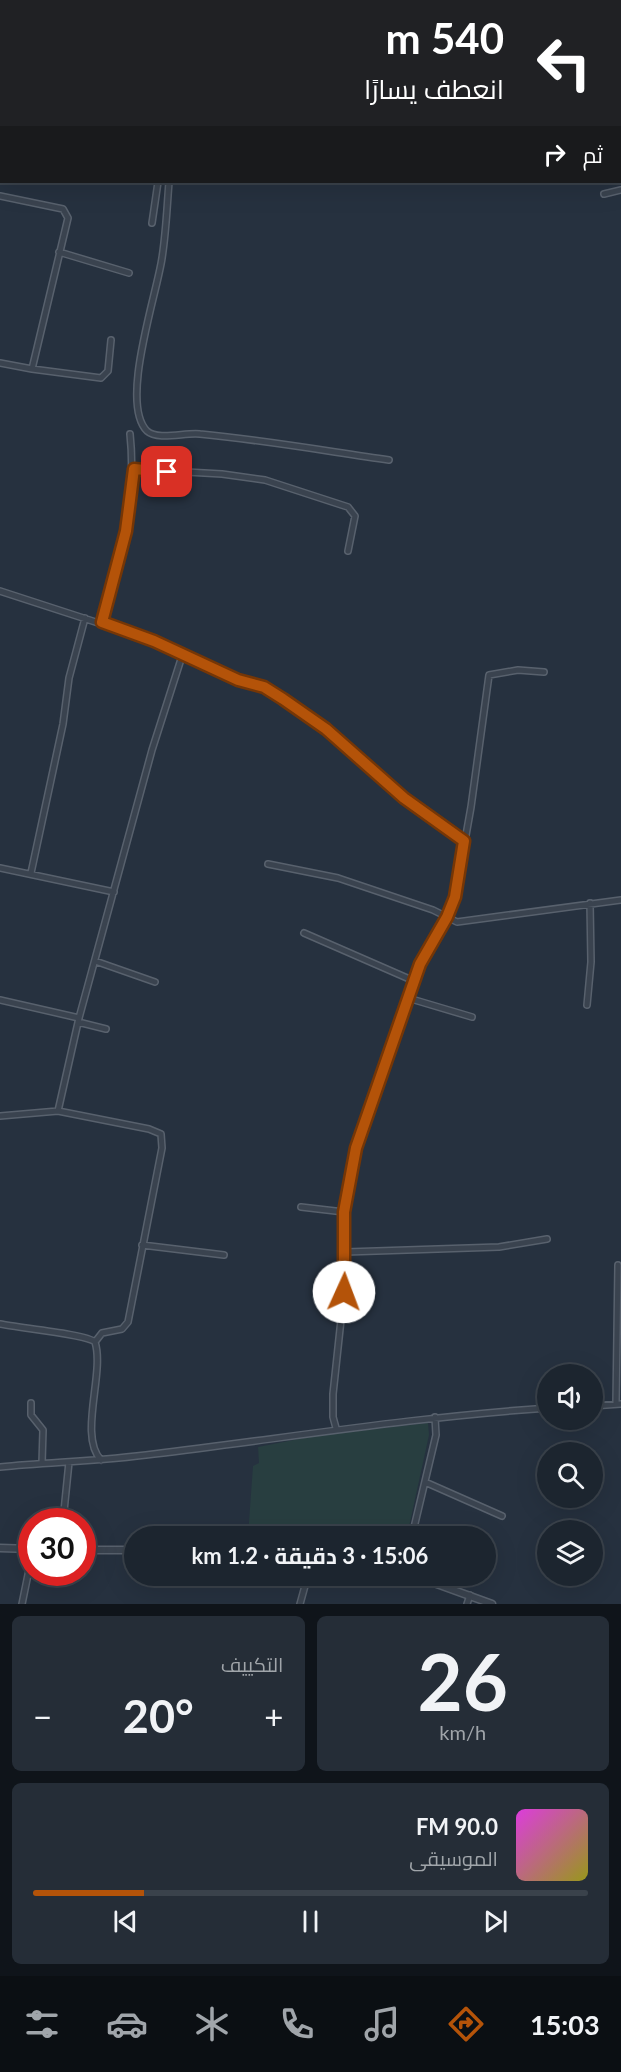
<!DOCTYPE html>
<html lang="ar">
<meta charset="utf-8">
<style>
:root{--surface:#1c252f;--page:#252d37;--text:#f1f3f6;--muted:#a0a5aa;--line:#3a424b;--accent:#b45309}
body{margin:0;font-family:Lato,Cairo,sans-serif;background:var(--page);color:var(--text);direction:rtl;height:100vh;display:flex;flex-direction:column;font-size:22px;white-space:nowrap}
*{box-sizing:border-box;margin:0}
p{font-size:20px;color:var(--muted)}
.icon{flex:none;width:33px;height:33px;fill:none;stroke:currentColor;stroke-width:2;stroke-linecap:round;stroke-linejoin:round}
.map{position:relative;height:1604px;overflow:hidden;direction:ltr}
.panel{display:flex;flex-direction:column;gap:12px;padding:12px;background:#0f141a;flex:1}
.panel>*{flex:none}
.guide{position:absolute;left:0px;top:0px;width:621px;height:183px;box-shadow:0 6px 24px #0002,0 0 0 2px var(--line);direction:rtl;background:#202124;color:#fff;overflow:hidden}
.controls{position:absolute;left:537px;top:1364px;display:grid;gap:12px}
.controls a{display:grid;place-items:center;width:66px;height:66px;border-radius:50%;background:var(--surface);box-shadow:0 6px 24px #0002,0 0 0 2px var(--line);font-size:30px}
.speed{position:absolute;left:18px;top:1508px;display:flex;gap:12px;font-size:30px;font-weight:700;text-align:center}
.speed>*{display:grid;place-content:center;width:78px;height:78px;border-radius:50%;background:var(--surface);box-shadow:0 6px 24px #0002,0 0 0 2px var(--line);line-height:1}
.speed .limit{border:9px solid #d22;background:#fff;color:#111}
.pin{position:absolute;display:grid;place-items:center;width:51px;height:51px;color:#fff;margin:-26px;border-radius:12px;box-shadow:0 3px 9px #0006}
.me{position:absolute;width:66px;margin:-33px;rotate:2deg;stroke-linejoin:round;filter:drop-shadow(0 0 4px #0008)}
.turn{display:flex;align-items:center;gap:21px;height:126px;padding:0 18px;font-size:27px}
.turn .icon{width:78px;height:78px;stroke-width:2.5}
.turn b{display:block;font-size:42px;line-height:51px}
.then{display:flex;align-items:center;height:57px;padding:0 18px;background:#0003;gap:12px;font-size:22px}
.big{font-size:45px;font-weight:700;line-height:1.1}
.panel .card{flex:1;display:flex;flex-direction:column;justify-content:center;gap:9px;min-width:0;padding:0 21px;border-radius:9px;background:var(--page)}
.panel .dial{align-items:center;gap:0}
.dial b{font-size:78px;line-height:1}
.song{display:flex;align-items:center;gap:18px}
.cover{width:72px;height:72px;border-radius:9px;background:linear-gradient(135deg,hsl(300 70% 55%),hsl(60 70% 35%))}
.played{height:6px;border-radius:3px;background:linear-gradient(90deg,var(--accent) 20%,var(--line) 20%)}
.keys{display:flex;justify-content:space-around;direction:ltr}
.heat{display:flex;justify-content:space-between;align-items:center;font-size:33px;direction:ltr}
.panel .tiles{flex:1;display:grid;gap:12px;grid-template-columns:1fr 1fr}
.card:last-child{grid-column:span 2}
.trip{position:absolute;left:124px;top:1526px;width:372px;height:60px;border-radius:30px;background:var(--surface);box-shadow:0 6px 24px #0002,0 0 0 2px var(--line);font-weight:700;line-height:60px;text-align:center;direction:rtl}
.menu{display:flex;height:96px;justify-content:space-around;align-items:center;background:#0b0f13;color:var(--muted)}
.menu .icon{width:42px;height:42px}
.menu .active{color:var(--accent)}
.menu b{font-size:27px;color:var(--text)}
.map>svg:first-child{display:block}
.green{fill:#283e40}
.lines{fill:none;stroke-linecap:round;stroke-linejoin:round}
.minor-casing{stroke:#58616d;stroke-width:8}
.tertiary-casing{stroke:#58616d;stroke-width:9}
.minor{stroke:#3a434f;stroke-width:5}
.tertiary{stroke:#3a434f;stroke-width:6}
.route-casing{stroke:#753606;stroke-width:15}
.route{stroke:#b45309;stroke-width:10}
</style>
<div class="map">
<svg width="621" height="1604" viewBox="0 0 621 1604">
<rect width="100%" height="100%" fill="#26313f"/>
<path class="green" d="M428,1423L429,1435L407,1536H248L253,1466L259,1463L258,1447L314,1436Z"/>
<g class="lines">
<defs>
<path id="minor" d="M50,0V2
M172,2L173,0
M178,2V0
M419,2L422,0
M620,129H621
M169,182C167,207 166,233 162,258C157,294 119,403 147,431C158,441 186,432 200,434C263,440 326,451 389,460
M604,194L621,190
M0,196L63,209L68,218L32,369L0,363
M152,223L158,182
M59,252L129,273
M32,369L101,378L108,371L111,340
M133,469L222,474L265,480L348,507L355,516L348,551
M0,591L154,641L218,671L264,687L326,729L404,798L464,841
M102,622C121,560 137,499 130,434
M268,864L338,878L433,910L457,922L621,900
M0,868L114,892
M31,873L63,724L69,678L85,618
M304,933L414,981
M95,961L155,982
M408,998L472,1017
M0,1000L79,1018
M587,1005L591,962L590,903
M78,1022L106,1029
M58,1111L79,1018L152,750L182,656
M0,1116L58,1111L149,1129L161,1134L162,1148L128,1322L122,1329L102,1333L95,1342
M301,1207L344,1212
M142,1245L224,1255
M346,1252L499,1247L547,1239
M0,1324C18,1328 86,1334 95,1342C105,1373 78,1436 101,1460
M31,1403V1415L43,1430L42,1463
M616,1404L618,1265
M592,1406L621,1404
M336,1428L333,1417V1394L344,1292V1212L356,1148L420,964L447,917L455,897L471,807L489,675L518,670L544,672
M0,1467C51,1462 103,1461 154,1454C286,1438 415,1417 548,1408
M425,1482L502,1516
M63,1521L69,1462
M412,1536L436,1435L435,1417
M22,1604L32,1555
M300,1604L308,1575
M467,1604L470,1595"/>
<path id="tertiary" d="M0,1548L32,1549
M82,1550H135
M412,1575L492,1604"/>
</defs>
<use href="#minor" class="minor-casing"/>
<use href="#tertiary" class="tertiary-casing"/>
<use href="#minor" class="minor"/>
<use href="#tertiary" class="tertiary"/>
</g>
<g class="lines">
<defs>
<path id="route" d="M167,472L134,469L126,531L102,622L154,641L238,680L264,687L283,699L326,729L404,798L464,841L455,897L447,917L420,964L356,1148L344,1212V1292"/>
</defs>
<use href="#route" class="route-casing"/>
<use href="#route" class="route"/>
</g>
</svg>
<div class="controls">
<a><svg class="icon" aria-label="sound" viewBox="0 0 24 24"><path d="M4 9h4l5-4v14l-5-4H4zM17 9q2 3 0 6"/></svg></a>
<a><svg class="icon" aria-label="search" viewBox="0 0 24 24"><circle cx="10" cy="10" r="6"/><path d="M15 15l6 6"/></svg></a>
<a><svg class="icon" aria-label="layers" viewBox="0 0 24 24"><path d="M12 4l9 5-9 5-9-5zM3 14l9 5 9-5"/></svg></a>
</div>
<div class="speed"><div class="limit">30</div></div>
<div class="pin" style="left:167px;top:472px;background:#d93025"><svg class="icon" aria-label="arrive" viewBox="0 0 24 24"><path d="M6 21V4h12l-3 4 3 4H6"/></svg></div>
<svg class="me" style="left:344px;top:1292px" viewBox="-20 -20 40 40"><circle r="19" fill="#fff"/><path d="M0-13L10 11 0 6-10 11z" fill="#b45309"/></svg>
<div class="trip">15:06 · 3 دقيقة · 1.2 km</div>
<div class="guide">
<div class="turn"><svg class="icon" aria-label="left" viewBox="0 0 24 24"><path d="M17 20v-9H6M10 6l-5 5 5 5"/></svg><div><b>540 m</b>انعطف يسارًا</div></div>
<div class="then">ثم<svg class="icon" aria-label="right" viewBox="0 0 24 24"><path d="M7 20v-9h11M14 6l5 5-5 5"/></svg></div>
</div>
</div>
<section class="panel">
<div class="tiles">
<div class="card dial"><b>26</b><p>km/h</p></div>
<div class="card"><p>التكييف</p>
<div class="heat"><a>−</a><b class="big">20°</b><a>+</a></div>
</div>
<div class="card">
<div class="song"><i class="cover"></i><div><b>90.0 FM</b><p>الموسيقى</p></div></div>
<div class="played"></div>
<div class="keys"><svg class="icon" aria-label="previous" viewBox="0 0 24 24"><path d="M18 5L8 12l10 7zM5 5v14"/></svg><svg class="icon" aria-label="pause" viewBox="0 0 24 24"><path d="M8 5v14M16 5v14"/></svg><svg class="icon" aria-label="next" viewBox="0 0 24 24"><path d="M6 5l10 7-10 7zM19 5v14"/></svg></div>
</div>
</div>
</section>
<nav class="menu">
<b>15:03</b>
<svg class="icon active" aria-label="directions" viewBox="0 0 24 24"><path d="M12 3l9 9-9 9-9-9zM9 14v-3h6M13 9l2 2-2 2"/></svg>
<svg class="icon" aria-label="music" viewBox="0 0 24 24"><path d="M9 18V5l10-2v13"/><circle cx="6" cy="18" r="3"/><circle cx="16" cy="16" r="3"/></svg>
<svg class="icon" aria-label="phone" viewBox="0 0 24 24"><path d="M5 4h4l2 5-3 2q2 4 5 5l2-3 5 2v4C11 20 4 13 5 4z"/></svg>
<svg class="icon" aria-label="climate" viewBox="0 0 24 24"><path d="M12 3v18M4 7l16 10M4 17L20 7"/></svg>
<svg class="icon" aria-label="car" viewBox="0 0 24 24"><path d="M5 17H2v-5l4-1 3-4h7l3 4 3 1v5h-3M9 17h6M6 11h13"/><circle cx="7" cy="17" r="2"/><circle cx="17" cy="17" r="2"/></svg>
<svg class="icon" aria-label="filters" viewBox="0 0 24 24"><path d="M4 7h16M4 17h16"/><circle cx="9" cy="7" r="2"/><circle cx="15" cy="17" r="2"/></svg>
</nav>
